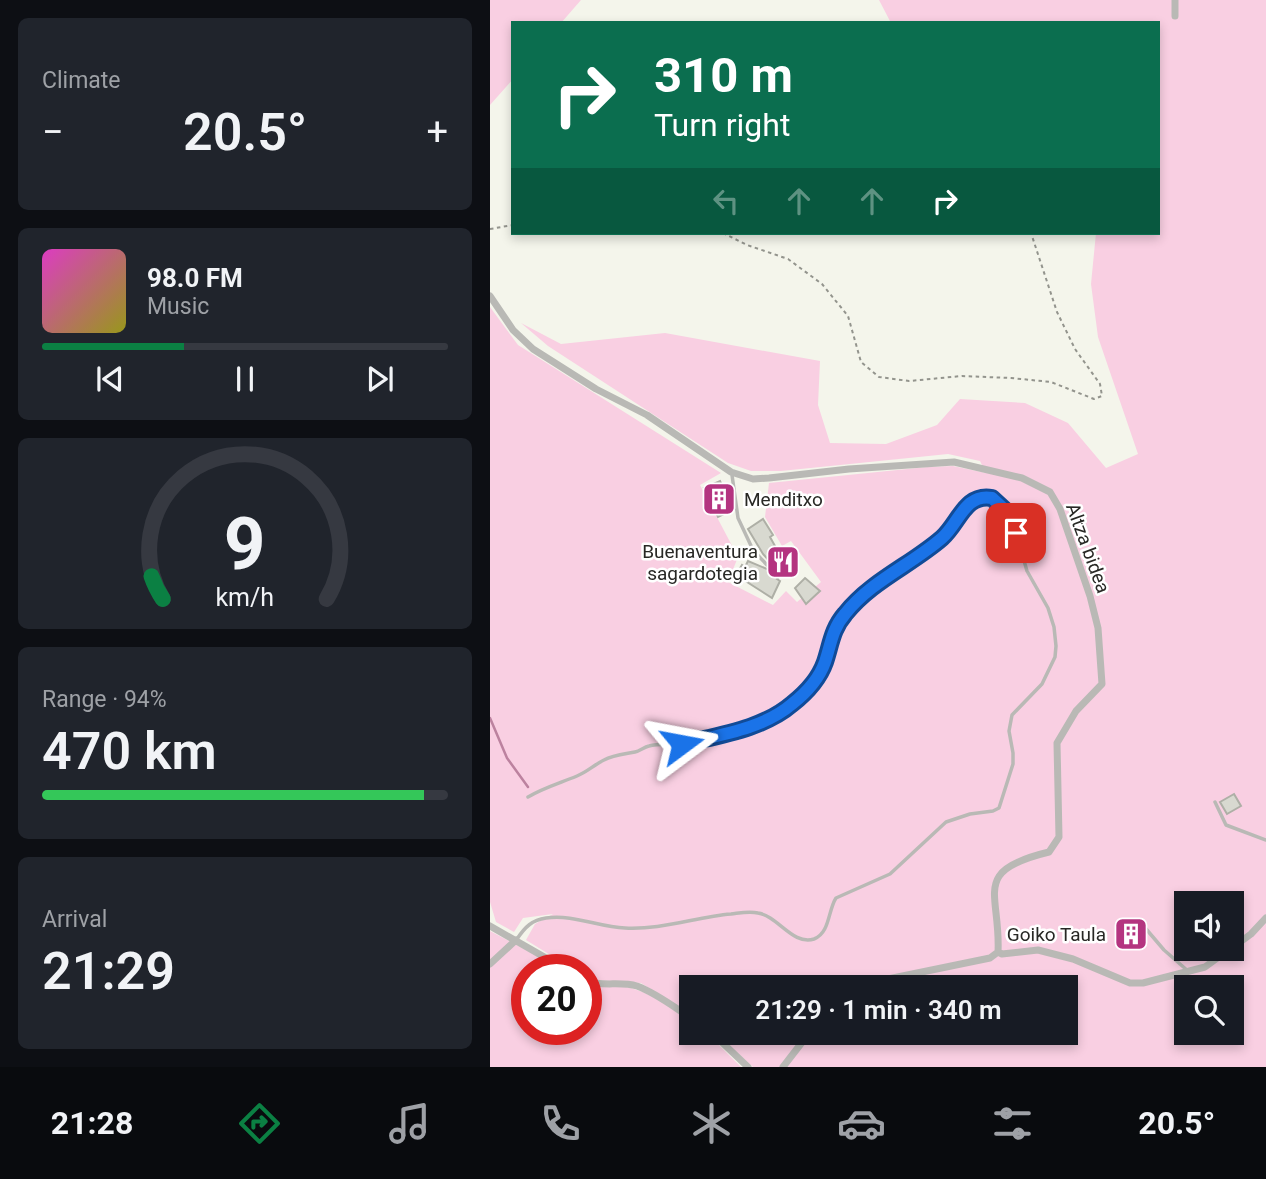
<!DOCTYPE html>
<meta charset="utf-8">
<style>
:root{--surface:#171b24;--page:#20242c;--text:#f1f3f6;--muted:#9ea1a6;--line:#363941;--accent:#0b8043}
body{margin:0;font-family:Roboto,sans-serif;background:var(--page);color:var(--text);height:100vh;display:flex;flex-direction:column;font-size:26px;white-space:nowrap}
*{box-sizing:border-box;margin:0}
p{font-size:23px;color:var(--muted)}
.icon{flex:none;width:38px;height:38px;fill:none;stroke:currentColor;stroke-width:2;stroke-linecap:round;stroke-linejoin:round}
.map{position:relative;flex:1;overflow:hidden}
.drawer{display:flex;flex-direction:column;gap:18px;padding:18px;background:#0d0f14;width:490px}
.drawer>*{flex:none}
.hud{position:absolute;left:21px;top:21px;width:649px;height:214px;border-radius:0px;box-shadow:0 4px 10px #0003;background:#0b6e4f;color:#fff;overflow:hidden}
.tools{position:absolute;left:684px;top:891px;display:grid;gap:14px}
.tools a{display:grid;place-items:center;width:70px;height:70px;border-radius:0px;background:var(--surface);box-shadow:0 4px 10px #0003;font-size:35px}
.speed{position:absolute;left:21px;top:954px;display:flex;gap:14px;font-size:35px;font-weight:700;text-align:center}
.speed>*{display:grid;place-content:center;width:91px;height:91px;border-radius:50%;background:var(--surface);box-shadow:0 4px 10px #0003;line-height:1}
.speed .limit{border:10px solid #d22;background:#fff;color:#111}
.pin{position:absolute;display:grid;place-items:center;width:60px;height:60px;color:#fff;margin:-30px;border-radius:14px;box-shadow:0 4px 10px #0006}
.me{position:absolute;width:77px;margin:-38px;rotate:77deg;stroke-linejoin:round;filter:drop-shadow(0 0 5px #0008)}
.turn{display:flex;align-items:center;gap:24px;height:147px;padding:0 28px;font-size:32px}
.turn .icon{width:91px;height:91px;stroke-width:2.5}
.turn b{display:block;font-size:49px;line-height:60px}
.lanes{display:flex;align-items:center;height:66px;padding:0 28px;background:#0003;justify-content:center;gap:35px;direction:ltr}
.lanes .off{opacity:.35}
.big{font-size:52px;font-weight:600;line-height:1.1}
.drawer .widget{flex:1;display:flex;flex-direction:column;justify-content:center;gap:10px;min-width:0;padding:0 24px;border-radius:10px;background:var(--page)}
.drawer .dial{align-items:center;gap:0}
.dial svg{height:182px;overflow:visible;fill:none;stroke:var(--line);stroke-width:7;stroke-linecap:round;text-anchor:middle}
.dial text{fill:var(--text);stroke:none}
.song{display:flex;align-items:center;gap:21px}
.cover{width:84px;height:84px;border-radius:10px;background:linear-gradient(135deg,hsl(310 70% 55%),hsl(60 70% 35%))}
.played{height:7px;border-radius:4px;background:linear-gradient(90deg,var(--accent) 35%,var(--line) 35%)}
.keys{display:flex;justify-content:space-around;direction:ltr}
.heat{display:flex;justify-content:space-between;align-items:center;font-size:38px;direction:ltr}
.charge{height:10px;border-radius:5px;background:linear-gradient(90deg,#34c759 94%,var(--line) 0)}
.trip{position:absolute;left:189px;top:975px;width:399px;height:70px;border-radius:0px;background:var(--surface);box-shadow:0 4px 10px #0003;font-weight:600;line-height:70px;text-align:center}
.tabs{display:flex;height:112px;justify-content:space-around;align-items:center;background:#090b0e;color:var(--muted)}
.tabs .icon{width:49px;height:49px}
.tabs .on{color:var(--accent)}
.tabs b{font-size:32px;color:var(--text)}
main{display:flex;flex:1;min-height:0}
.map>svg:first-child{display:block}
.green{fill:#f9cfe2;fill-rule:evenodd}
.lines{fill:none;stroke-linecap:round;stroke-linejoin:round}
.stream{stroke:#bc829f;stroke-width:2.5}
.building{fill:#d8d9d0;stroke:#aeafa6;stroke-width:2}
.path{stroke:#93948d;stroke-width:2;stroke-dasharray:3.5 3.5;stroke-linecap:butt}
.service{stroke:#b9b9b5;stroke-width:3.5}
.minor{stroke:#b9b9b5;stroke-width:7}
.route-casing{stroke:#114b97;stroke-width:18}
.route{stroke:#1a73e8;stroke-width:12}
.labels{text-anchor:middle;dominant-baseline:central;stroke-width:5;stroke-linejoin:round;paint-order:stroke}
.poi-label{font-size:19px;fill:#282825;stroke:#fff;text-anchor:end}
.street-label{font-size:19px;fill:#282825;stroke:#fff}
</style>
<main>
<section class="drawer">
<div class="widget"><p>Climate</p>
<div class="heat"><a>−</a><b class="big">20.5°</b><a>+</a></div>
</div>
<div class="widget">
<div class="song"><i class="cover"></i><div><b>98.0 FM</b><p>Music</p></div></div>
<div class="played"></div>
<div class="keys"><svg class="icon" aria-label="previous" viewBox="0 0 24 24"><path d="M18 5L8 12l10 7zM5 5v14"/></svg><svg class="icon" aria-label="pause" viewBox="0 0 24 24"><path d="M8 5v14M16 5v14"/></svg><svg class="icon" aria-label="next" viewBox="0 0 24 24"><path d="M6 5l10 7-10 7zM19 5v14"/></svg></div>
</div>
<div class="widget dial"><svg viewBox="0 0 100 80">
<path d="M14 69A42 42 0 1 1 86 69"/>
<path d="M14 69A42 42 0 0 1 9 59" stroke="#0b8043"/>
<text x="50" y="56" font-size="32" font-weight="700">9</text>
<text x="50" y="72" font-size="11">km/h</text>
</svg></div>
<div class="widget"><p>Range · 94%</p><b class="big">470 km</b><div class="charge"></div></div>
<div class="widget"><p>Arrival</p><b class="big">21:29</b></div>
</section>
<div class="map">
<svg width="776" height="1067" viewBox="0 0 776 1067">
<rect width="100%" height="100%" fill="#f4f5eb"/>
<path class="green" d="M0,0H91L71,23H23V79L0,105Z
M389,0H776V1067H263L226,1033L576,1032V987H201V1015L151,983L104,980L96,976V970L83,969L36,940L45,924L63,914L33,918L24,932L6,922L0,902V307L28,345L231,473L210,485L248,557L238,582L283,605L296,591L307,602L331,582L301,541L292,546L275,517L279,483L437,467L463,466L496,473L490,461L458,454L291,471H261L238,463L58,346L31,323L71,344L175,333L330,361L328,405L340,443L396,444L447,425L470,399L535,403L578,423L616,468L648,454L608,337L601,284L606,233H668V23H401ZM696,903H742V948H696ZM696,987H742V1032H696Z
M0,931L72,969L37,970V1029H96V983C113,985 132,984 147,990C166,996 184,1011 201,1022V1032L217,1033L251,1067H0Z"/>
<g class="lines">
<path class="stream" d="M0,718L17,758L38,787"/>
</g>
<path class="building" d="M230,481L242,510L228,517L214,488Z
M273,519L283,535L280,537L290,555L293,551L304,560L287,579L290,581L282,598L246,575L252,565L255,567L258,561L284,572L281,563L273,554L258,529Z
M315,578L330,591L316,604L305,588Z
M744,794L751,806L737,814L730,802Z
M637,921L655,936L645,948L627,932Z"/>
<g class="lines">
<path class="path" d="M0,229L23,225
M233,233L257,245L298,259L332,284L358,316L371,362L389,377L419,381L472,376L521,378L561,382L604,399L612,396L610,384L585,349L567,312L541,233"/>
<path class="service" d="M242,475L248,518L263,550L277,565
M725,802L736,825L776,840
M651,923L674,950L698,971
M27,939C35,927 42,920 56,918C83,914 109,927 135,928C171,930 206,917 241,914C250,913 259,911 268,913C288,916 303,946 324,939C340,933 338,910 346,898L400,874L456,822L480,814L503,811L509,808L523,764V753L519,731L522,715L552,684L565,657L566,646L564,627L558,608L537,571L526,533L515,510L502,498C475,494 469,523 452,538C421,566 379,582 353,616C334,641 336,673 313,696C284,723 230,739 191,744C181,745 169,743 159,746C154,747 150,751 145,752C135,754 123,755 114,760C104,765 97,772 87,776C70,783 53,788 38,797"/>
<path class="minor" d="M685,16V0
M0,296L23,330L43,349L106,389L157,415L241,472L263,479L279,478L359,469L464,462L532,478L560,492L570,509L600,596L608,628L612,684L586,711L567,743L569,837L559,852C480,871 511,893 508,952
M0,926L77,970
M742,948L761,934L776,918
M508,952L512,954L548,950L583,959L640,983H653L715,967L741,948
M0,964L26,940
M96,981C113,987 130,981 147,986C166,993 184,1007 201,1018
M359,987L500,958L508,952
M221,1032L258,1067
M293,1067L320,1032"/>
</g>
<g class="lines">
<defs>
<path id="route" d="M192,744C229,735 273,729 302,704C316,693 329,679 335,662C341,644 342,629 355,614C381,581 421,565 452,538C469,523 475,493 502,498L515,510L526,533"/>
</defs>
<use href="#route" class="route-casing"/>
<use href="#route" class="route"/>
</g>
<defs>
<symbol id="building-square" viewBox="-11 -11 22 22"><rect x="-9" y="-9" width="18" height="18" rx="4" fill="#b43480" stroke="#fff"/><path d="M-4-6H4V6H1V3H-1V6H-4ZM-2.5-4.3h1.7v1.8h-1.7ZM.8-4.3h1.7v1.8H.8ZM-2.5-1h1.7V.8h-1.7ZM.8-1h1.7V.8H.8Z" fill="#fff"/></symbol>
<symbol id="restaurant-square" viewBox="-11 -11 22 22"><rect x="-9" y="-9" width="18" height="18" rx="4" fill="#b43480" stroke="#fff"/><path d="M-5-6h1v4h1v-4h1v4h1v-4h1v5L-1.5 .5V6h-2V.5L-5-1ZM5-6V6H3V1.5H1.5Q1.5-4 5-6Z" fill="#fff"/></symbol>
</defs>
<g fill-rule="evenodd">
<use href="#building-square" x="210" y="480" width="38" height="38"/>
<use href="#restaurant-square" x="274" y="543" width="38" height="38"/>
<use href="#building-square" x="622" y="915" width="38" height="38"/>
</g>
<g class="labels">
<g class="poi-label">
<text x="254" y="499" text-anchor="start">Menditxo</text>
<text x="268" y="551">Buenaventura<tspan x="268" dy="22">sagardotegia</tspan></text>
<text x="616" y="934">Goiko Taula</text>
</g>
<g class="street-label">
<text transform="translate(598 548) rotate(70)">Altza bidea</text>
</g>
</g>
</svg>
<div class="tools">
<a><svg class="icon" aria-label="sound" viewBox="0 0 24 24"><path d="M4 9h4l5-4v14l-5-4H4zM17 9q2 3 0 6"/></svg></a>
<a><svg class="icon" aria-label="search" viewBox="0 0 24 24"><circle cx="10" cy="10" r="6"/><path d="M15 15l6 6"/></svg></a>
</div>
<div class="speed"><div class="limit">20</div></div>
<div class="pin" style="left:526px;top:533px;background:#d93025"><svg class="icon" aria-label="arrive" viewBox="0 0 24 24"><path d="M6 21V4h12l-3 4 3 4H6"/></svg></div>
<svg class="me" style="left:192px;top:744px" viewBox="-20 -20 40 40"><path d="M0-17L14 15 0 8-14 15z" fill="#1a73e8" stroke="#fff" stroke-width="4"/></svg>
<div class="trip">21:29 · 1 min · 340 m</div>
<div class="hud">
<div class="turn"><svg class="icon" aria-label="right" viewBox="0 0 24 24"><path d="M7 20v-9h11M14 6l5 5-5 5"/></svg><div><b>310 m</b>Turn right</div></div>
<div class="lanes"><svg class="icon off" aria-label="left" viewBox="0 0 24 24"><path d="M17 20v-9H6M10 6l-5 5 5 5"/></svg><svg class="icon off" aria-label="ahead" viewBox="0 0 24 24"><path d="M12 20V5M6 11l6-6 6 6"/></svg><svg class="icon off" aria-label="ahead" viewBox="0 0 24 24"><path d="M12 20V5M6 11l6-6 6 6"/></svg><svg class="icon" aria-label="right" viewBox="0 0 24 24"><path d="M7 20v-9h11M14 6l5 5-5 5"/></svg></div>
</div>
</div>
</main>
<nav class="tabs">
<b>21:28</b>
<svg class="icon on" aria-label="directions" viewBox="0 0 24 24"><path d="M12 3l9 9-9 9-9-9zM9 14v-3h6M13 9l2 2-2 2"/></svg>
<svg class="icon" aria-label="music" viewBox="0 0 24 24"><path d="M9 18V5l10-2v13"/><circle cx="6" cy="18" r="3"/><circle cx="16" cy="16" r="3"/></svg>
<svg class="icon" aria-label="phone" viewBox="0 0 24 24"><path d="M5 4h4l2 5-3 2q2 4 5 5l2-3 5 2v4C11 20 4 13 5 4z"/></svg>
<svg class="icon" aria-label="climate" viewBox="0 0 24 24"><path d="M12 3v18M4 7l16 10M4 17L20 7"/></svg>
<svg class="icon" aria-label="car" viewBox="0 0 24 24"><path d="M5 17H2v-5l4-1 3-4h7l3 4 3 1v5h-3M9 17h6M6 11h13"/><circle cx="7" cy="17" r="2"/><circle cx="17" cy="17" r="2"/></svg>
<svg class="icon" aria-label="filters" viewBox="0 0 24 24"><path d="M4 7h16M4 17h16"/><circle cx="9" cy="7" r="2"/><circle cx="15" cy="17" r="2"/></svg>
<b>20.5°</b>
</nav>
